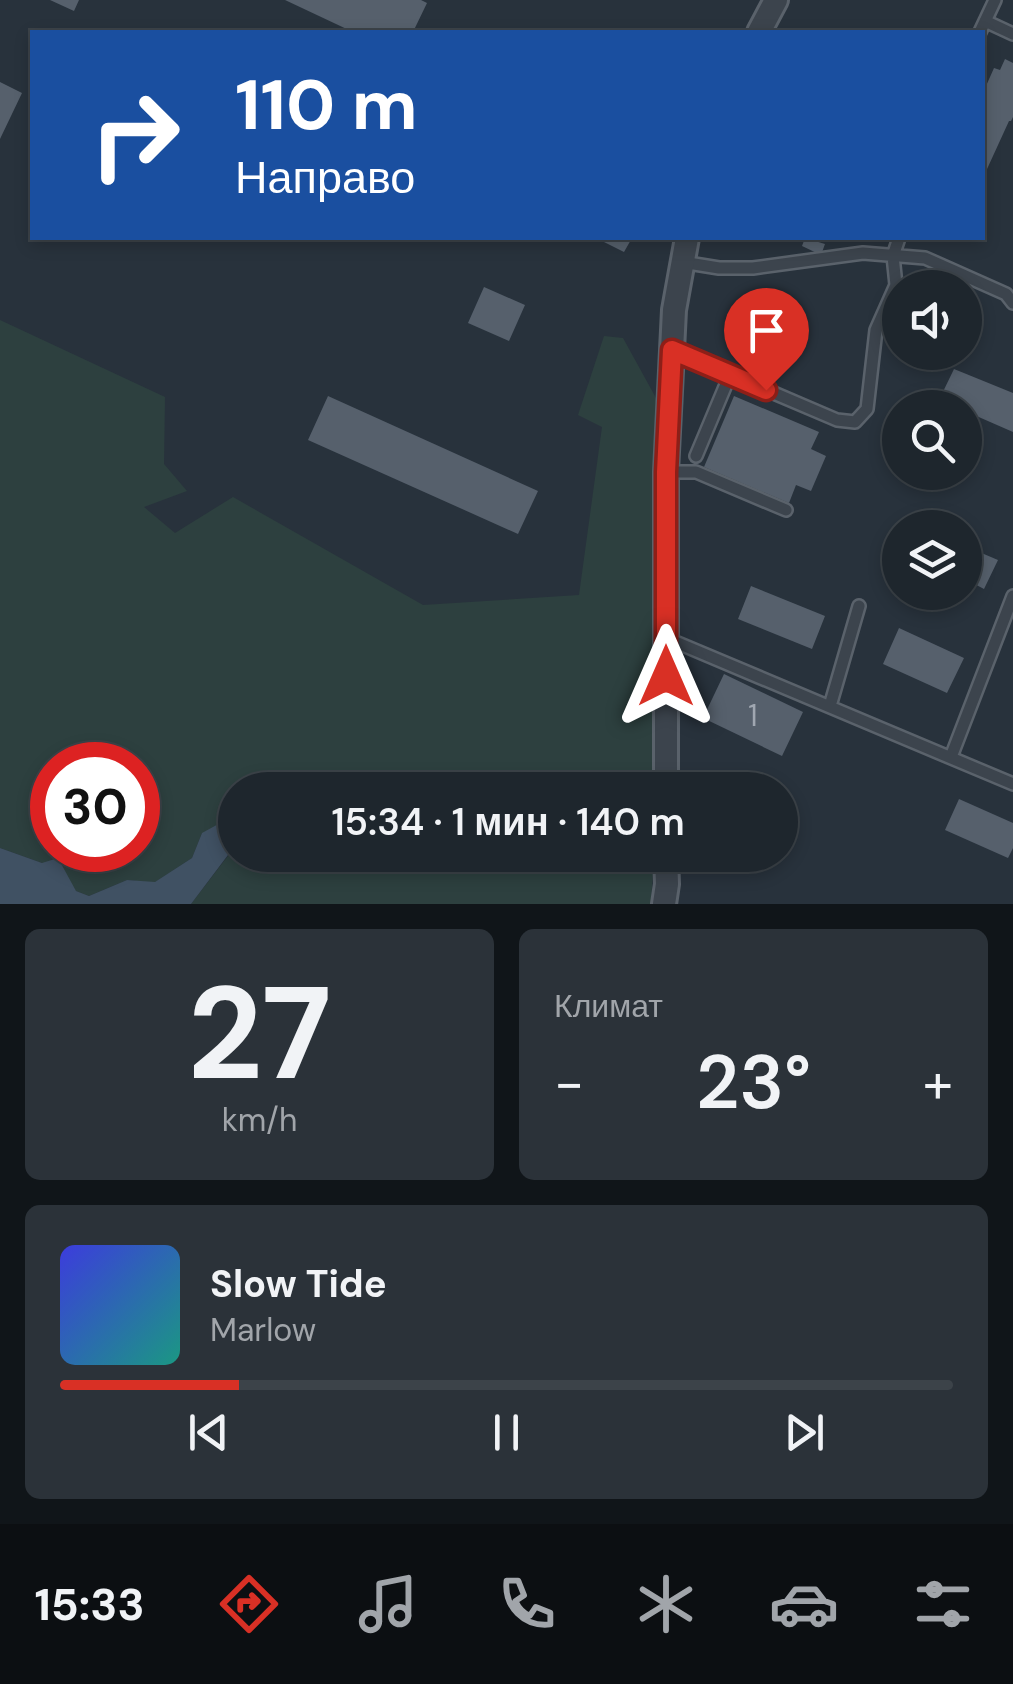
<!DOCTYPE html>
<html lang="ru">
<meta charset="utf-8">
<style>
:root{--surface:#1e262d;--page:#2b3239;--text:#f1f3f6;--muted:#a1a5aa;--line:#3c4349;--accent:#d93025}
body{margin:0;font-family:"DM Sans",sans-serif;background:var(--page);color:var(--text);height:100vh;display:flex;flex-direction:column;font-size:38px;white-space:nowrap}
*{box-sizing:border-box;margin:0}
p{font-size:32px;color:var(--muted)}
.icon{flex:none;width:55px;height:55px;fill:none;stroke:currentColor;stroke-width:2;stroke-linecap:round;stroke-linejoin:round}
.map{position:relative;height:904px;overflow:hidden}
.side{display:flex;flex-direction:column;gap:25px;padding:25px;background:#101519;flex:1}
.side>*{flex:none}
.top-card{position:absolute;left:30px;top:30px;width:955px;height:210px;border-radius:0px;box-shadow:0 5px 15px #0003,0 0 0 2px var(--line);background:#1a4fa0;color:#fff;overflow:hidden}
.fabs{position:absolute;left:882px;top:270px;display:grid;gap:20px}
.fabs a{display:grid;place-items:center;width:100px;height:100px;border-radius:50%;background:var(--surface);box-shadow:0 5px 15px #0003,0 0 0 2px var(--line);font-size:50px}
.speed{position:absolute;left:30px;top:742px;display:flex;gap:20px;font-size:50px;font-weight:700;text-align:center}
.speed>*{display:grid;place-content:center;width:130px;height:130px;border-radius:50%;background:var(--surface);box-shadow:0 5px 15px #0003,0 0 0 2px var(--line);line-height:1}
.speed .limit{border:15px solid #d22;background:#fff;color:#111}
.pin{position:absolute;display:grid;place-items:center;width:85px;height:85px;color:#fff;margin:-102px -42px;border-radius:50% 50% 50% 0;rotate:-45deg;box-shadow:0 0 10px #0007}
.pin .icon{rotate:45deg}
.me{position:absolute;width:110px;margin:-55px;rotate:0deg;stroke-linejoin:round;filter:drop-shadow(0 0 8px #0008)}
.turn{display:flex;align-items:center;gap:35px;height:210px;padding:0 40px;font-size:45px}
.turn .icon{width:130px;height:130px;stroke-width:2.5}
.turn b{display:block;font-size:70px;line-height:85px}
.big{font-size:75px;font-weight:600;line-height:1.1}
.side .widget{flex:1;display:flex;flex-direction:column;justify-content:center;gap:15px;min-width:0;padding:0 35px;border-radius:15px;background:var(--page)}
.side .dial{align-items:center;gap:0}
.dial b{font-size:130px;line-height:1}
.song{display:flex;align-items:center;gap:30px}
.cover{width:120px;height:120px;border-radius:15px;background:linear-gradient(135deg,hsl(240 70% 55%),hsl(170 70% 35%))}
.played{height:10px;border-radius:5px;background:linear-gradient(90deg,var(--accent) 20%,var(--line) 20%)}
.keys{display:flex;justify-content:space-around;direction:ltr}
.heat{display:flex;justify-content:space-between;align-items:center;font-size:55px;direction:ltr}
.side .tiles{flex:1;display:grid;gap:25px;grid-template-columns:1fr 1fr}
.widget:last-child{grid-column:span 2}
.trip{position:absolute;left:218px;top:772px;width:580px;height:100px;border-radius:50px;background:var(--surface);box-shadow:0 5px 15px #0003,0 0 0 2px var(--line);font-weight:600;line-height:100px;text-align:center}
.menu{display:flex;height:160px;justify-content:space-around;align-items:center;background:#0c0f12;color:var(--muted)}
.menu .icon{width:70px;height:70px}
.menu .current{color:var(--accent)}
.menu b{font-size:45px;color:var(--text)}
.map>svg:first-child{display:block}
.green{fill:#2d403f;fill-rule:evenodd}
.water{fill:#405163}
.building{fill:#56606c}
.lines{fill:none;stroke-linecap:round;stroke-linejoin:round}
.service-casing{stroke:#5a626b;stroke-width:16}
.minor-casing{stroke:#5a626b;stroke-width:28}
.service{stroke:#3c444d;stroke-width:11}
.minor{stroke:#3c444d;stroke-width:22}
.route-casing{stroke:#8d1f18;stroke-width:25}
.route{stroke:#d93025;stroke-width:18}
.labels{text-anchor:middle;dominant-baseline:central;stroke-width:10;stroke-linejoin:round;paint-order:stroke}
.number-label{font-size:30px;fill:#a0a7b1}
</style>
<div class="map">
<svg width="1013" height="904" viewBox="0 0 1013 904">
<rect width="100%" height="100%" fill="#28323c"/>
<path class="green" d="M0,320L165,397L164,464L187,491L144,507L175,533L233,497L423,605L579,595L602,427L578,415L604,336L623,338L656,398L653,637L654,790H235V855H654L651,904H191L231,852L202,833L192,858L154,883L127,880L89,896L76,891L42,863L0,848ZM52,765H138V850H52Z"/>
<path class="water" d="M233,816L231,851L191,904H0V848L42,863L58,858L76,891L89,896L127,880L155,882L192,858L202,833Z"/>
<path class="building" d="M50,0H79L74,11Z
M285,0H421L427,3L413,32H353Z
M1005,59L1013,63V117L1011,121H1009L982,180V95L994,68L1000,70Z
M0,82L22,93L0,139Z
M596,238H632L624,252Z
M805,238L825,244L821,255L802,246Z
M484,287L525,305L509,341L468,323Z
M954,369L1013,393V432L965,411V408H957L939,400Z
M328,396L538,491L518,534L308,440Z
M734,396L819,432L811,449L826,456L811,491L796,485L789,503L704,467Z
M965,546L998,560L984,589L965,579Z
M751,586L825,616L812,649L738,619Z
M899,628L964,658L947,693L883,664Z
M724,674L803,712L782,756L703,718Z
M959,799L1013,823V848L1008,858L945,830Z"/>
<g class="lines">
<defs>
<path id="service" d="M985,21L1013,34
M980,32L995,0
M682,262L719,268H753L863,253L925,258L1006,294L1013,303
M673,350L837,420L855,422L867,409L876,330L896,285L893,256L899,238
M696,456L730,375
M666,472H696L786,510
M666,638L1013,784
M830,706L859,606
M951,757L1013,596"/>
<path id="minor" d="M759,32L776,0
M666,790V472L674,310L687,238
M664,904L667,884L666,855"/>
</defs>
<use href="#service" class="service-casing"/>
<use href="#minor" class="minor-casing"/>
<use href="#service" class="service"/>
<use href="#minor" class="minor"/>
</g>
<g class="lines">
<defs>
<path id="route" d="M666,676V472L672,350L766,390"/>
</defs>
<use href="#route" class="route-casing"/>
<use href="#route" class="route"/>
</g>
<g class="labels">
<g class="number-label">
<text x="753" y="715">1</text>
</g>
</g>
</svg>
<div class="fabs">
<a><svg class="icon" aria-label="sound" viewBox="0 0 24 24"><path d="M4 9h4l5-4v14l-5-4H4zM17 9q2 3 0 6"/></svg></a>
<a><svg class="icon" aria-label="search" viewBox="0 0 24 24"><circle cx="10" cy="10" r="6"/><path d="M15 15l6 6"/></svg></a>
<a><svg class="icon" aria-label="layers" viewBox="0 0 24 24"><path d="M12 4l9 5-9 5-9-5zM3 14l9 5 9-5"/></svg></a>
</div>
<div class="speed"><div class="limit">30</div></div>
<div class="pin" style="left:766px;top:390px;background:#d93025"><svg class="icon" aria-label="arrive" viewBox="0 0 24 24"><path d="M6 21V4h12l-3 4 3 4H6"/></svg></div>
<svg class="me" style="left:666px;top:676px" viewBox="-20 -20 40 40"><path d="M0-17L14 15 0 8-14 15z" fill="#d93025" stroke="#fff" stroke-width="4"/></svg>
<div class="trip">15:34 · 1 мин · 140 m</div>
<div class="top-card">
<div class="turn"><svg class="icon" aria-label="right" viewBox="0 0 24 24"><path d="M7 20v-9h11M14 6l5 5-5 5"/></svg><div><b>110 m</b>Направо</div></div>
</div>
</div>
<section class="side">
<div class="tiles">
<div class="widget dial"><b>27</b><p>km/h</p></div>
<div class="widget"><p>Климат</p>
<div class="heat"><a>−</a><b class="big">23°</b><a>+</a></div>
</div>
<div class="widget">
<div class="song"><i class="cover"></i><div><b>Slow Tide</b><p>Marlow</p></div></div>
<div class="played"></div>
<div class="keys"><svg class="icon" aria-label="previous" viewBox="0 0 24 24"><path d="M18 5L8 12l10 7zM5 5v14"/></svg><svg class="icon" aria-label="pause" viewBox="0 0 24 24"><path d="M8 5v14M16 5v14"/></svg><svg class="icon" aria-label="next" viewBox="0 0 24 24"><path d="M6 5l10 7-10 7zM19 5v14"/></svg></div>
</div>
</div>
</section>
<nav class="menu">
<b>15:33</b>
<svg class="icon current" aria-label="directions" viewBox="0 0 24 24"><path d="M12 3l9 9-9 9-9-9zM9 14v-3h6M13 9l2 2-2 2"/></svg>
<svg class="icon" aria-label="music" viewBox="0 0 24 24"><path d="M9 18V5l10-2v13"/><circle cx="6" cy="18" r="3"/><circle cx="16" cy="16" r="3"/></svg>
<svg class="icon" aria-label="phone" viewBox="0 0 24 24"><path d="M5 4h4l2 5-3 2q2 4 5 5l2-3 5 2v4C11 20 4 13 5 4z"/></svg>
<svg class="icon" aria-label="climate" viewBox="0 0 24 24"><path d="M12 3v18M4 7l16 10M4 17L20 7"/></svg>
<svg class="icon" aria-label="car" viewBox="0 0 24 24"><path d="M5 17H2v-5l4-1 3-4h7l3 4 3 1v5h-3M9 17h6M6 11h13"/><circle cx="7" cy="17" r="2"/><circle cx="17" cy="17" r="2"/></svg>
<svg class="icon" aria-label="filters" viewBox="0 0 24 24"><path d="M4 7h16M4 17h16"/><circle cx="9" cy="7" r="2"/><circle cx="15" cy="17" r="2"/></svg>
</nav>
